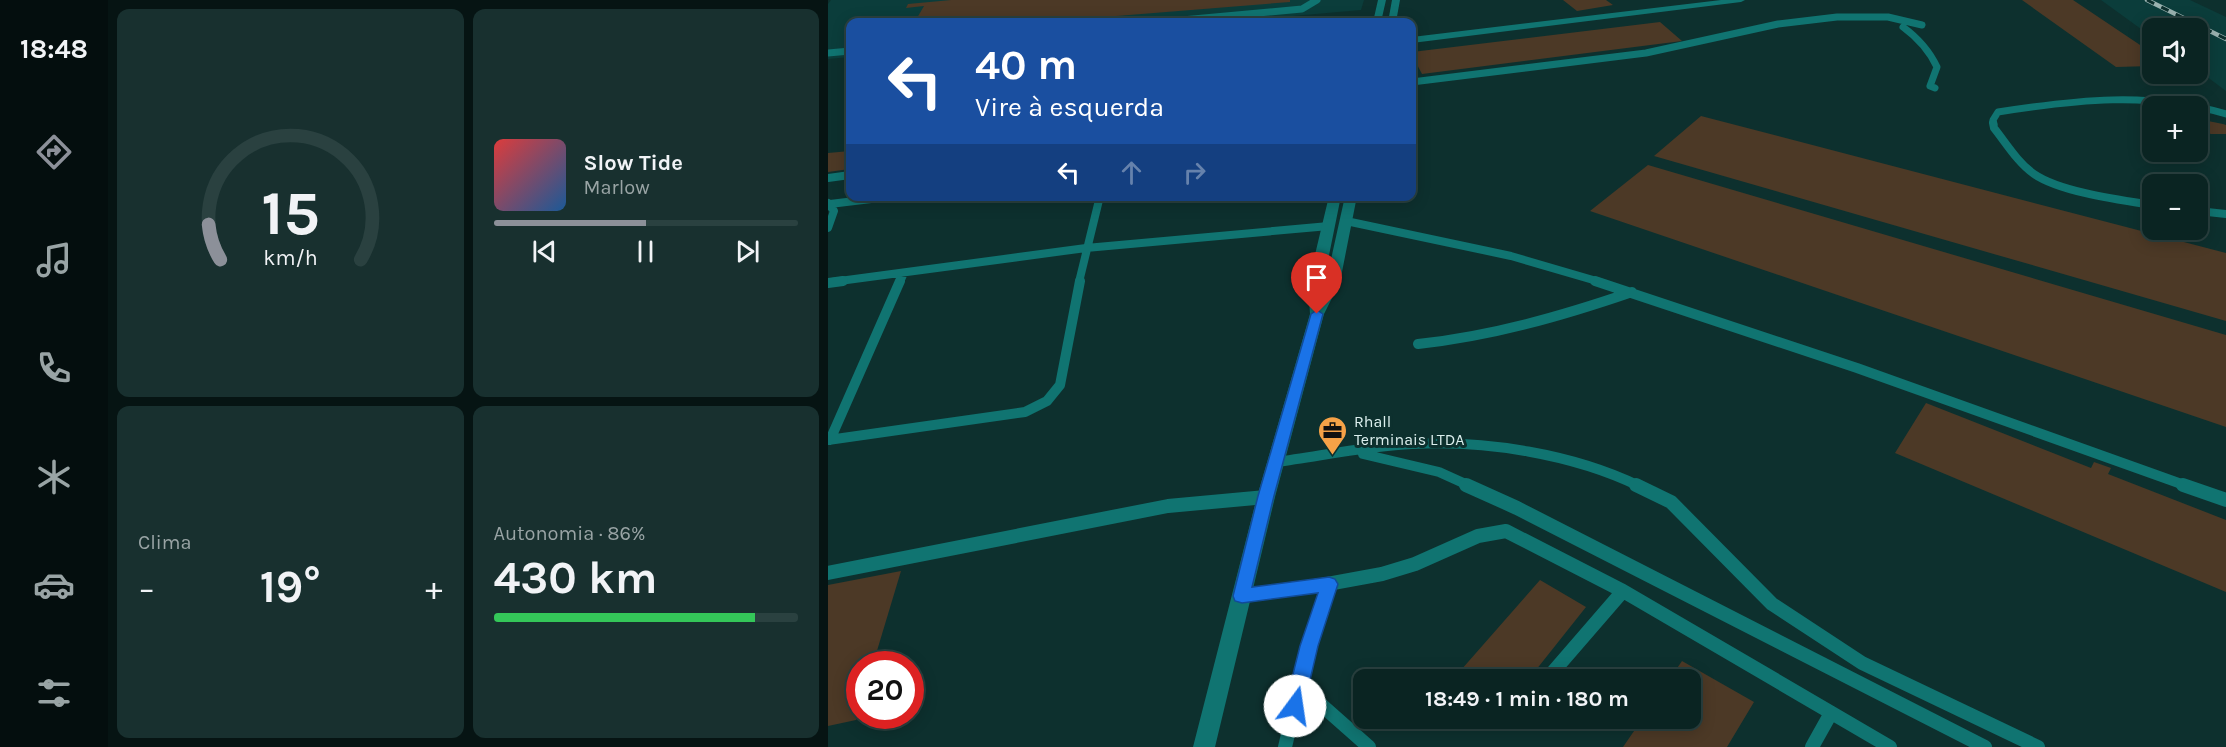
<!DOCTYPE html>
<html lang="pt">
<meta charset="utf-8">
<style>
:root{--surface:#0a2422;--page:#18302f;--text:#f1f3f6;--muted:#99a4a5;--line:#2a4140;--accent:#8c9099}
body{margin:0;font-family:Karla,sans-serif;background:var(--page);color:var(--text);height:100vh;display:flex;flex-direction:column;font-size:22px;white-space:nowrap}
*{box-sizing:border-box;margin:0}
p{font-size:20px;color:var(--muted)}
.icon{flex:none;width:33px;height:33px;fill:none;stroke:currentColor;stroke-width:2;stroke-linecap:round;stroke-linejoin:round}
.map{position:relative;flex:1;overflow:hidden}
.side{display:flex;flex-direction:column;gap:9px;padding:9px;background:#061413;width:720px}
.side>*{flex:none}
.hud{position:absolute;left:18px;top:18px;width:570px;height:183px;border-radius:12px;box-shadow:0 3px 15px #0003,0 0 0 2px var(--line);background:#1a4fa0;color:#fff;overflow:hidden}
.buttons{position:absolute;left:1314px;top:18px;display:grid;gap:12px}
.buttons a{display:grid;place-items:center;width:66px;height:66px;border-radius:12px;background:var(--surface);box-shadow:0 3px 15px #0003,0 0 0 2px var(--line);font-size:30px}
.speed{position:absolute;left:18px;top:651px;display:flex;gap:12px;font-size:30px;font-weight:700;text-align:center}
.speed>*{display:grid;place-content:center;width:78px;height:78px;border-radius:50%;background:var(--surface);box-shadow:0 3px 15px #0003,0 0 0 2px var(--line);line-height:1}
.speed .limit{border:9px solid #d22;background:#fff;color:#111}
.pin{position:absolute;display:grid;place-items:center;width:51px;height:51px;color:#fff;margin:-62px -26px;border-radius:50% 50% 50% 0;rotate:-45deg;box-shadow:0 0 6px #0007}
.pin .icon{rotate:45deg}
.me{position:absolute;width:66px;margin:-33px;rotate:14deg;stroke-linejoin:round;filter:drop-shadow(0 0 4px #0008)}
.turn{display:flex;align-items:center;gap:21px;height:126px;padding:0 30px;font-size:27px}
.turn .icon{width:78px;height:78px;stroke-width:2.5}
.turn b{display:block;font-size:42px;line-height:51px}
.lanes{display:flex;align-items:center;height:57px;padding:0 30px;background:#0003;justify-content:center;gap:30px;direction:ltr}
.lanes .off{opacity:.35}
.big{font-size:45px;font-weight:700;line-height:1.1}
.side .card{flex:1;display:flex;flex-direction:column;justify-content:center;gap:9px;min-width:0;padding:0 21px;border-radius:12px;background:var(--page)}
.side .dial{align-items:center;gap:0}
.dial svg{height:156px;overflow:visible;fill:none;stroke:var(--line);stroke-width:7;stroke-linecap:round;text-anchor:middle}
.dial text{fill:var(--text);stroke:none}
.song{display:flex;align-items:center;gap:18px}
.cover{width:72px;height:72px;border-radius:9px;background:linear-gradient(135deg,hsl(0 70% 55%),hsl(210 70% 35%))}
.played{height:6px;border-radius:3px;background:linear-gradient(90deg,var(--accent) 50%,var(--line) 50%)}
.keys{display:flex;justify-content:space-around;direction:ltr}
.heat{display:flex;justify-content:space-between;align-items:center;font-size:33px;direction:ltr}
.charge{height:9px;border-radius:4px;background:linear-gradient(90deg,#34c759 86%,var(--line) 0)}
.side .tiles{flex:1;display:grid;gap:9px;grid-template-columns:repeat(2,1fr)}
.trip{position:absolute;left:525px;top:669px;width:348px;height:60px;border-radius:12px;background:var(--surface);box-shadow:0 3px 15px #0003,0 0 0 2px var(--line);font-weight:700;line-height:60px;text-align:center}
main{display:flex;flex:1;min-height:0}
.menu{display:flex;flex-direction:column;width:108px;justify-content:space-around;align-items:center;background:#040e0e;color:var(--muted)}
.menu .icon{width:42px;height:42px}
.menu .selected{color:var(--accent)}
.menu b{font-size:27px;color:var(--text)}
.map>svg:first-child{display:block}
.built{fill:#0b3d3b}
.building{fill:#4c3926}
.lines{fill:none;stroke-linecap:round;stroke-linejoin:round}
.service-far3{stroke:#107471;stroke-width:7}
.service-far2{stroke:#107471;stroke-width:8}
.service-far1{stroke:#107471;stroke-width:10}
.service{stroke:#107471;stroke-width:14}
.minor{fill:#107471;fill-rule:evenodd}
.tertiary{fill:#107471;fill-rule:evenodd}
.rail-casing{stroke:#9ab2b0;stroke-width:4.5}
.rail{stroke:#0d302e;stroke-width:3;stroke-dasharray:8;stroke-linecap:butt}
.route{fill:#1a73e8;stroke:#114b97;stroke-width:1.5}
.labels{text-anchor:middle;dominant-baseline:central;stroke-width:6;stroke-linejoin:round;paint-order:stroke}
.poi-label{font-size:16px;fill:#dcefee;stroke:#0d302e;text-anchor:start}
</style>
<main>
<nav class="menu">
<b>18:48</b>
<svg class="icon selected" aria-label="directions" viewBox="0 0 24 24"><path d="M12 3l9 9-9 9-9-9zM9 14v-3h6M13 9l2 2-2 2"/></svg>
<svg class="icon" aria-label="music" viewBox="0 0 24 24"><path d="M9 18V5l10-2v13"/><circle cx="6" cy="18" r="3"/><circle cx="16" cy="16" r="3"/></svg>
<svg class="icon" aria-label="phone" viewBox="0 0 24 24"><path d="M5 4h4l2 5-3 2q2 4 5 5l2-3 5 2v4C11 20 4 13 5 4z"/></svg>
<svg class="icon" aria-label="climate" viewBox="0 0 24 24"><path d="M12 3v18M4 7l16 10M4 17L20 7"/></svg>
<svg class="icon" aria-label="car" viewBox="0 0 24 24"><path d="M5 17H2v-5l4-1 3-4h7l3 4 3 1v5h-3M9 17h6M6 11h13"/><circle cx="7" cy="17" r="2"/><circle cx="17" cy="17" r="2"/></svg>
<svg class="icon" aria-label="filters" viewBox="0 0 24 24"><path d="M4 7h16M4 17h16"/><circle cx="9" cy="7" r="2"/><circle cx="15" cy="17" r="2"/></svg>
</nav>
<section class="side">
<div class="tiles">
<div class="card dial"><svg viewBox="0 0 100 80">
<path d="M14 69A42 42 0 1 1 86 69"/>
<path d="M14 69A42 42 0 0 1 8 51" stroke="#8c9099"/>
<text x="50" y="56" font-size="32" font-weight="700">15</text>
<text x="50" y="72" font-size="11">km/h</text>
</svg></div>
<div class="card">
<div class="song"><i class="cover"></i><div><b>Slow Tide</b><p>Marlow</p></div></div>
<div class="played"></div>
<div class="keys"><svg class="icon" aria-label="previous" viewBox="0 0 24 24"><path d="M18 5L8 12l10 7zM5 5v14"/></svg><svg class="icon" aria-label="pause" viewBox="0 0 24 24"><path d="M8 5v14M16 5v14"/></svg><svg class="icon" aria-label="next" viewBox="0 0 24 24"><path d="M6 5l10 7-10 7zM19 5v14"/></svg></div>
</div>
<div class="card"><p>Clima</p>
<div class="heat"><a>−</a><b class="big">19°</b><a>+</a></div>
</div>
<div class="card"><p>Autonomia · 86%</p><b class="big">430 km</b><div class="charge"></div></div>
</div>
</section>
<div class="map">
<svg width="1398" height="747" viewBox="0 0 1398 747">
<rect width="100%" height="100%" fill="#0d302e"/>
<path class="built" d="M3,0H536L533,10L396,22H22V57L0,59V4Z
M1273,0H1362L1398,17V91L1370,70V28H1324V37Z"/>
<path class="building" d="M123,0H462V2L214,22H108L116,20L119,16L89,18L96,6L78,8L80,4Z
M735,0H778L785,5L749,11Z
M1194,0H1245L1324,53V66L1288,67Z
M832,22L854,41L594,74L584,55V52Z
M873,116L1398,253V321L826,156Z
M1370,119L1395,124L1398,125V134H1383L1370,130Z
M22,151V169L0,172V153Z
M820,165L1398,335V427L762,211Z
M1098,403L1263,468L1266,462L1283,468L1280,474L1398,520V592L1067,453Z
M73,571L45,664H32V708L28,720L0,726V585Z
M712,580L758,607L700,680L626,678Z
M854,661L926,702L899,747H795L815,718H862V680H841Z"/>
<g class="lines">
<path class="service-far3" d="M332,22L474,9L489,0
M1075,27C1090,38 1101,50 1109,67L1102,86L1107,88
M0,53L22,51
M584,82L818,53L950,24L1009,17H1060L1094,25
M1166,124L1165,120L1170,112C1247,100 1322,91 1398,114"/>
<path class="service-far2" d="M1165,123L1166,128C1178,143 1190,163 1206,174C1232,192 1292,200 1324,205
M0,178L22,175
M0,203L6,211L0,228
M2,204L68,196
M1370,211L1398,214
M518,221L683,256L772,282
M4,282L258,248L501,226
M72,282L76,273
M251,282L272,196"/>
<path class="service-far1" d="M767,281L1029,368L1359,486
M0,283L15,281
M590,344C664,336 734,316 804,292
M0,440L197,412L219,401L232,385L252,281
M2,440L72,281
M535,454L611,472L642,486
M448,462C493,456 539,446 584,444C657,440 745,454 811,486"/>
<path class="service" d="M638,485L689,508L1157,747
M808,485L843,502L944,604L1034,663L1210,747
M1355,485L1398,500
M0,573L340,506L438,497
M414,596L494,585L554,574L587,564L650,536L678,531L795,591L1062,747
M718,680L795,591
M472,686L541,747
M457,747L481,646L501,584
M984,747L1003,713"/>
<path class="minor" d="M893,0H917L913,2L584,43V37Z"/>
<path class="tertiary" d="M550,0H558L553,22H545Z
M564,0H572L568,22H560Z
M501,196H513L494,290L498,282L517,196H529L512,282L496,314L447,497L387,747H365L429,497L482,314L480,284Z"/>
<defs>
<path id="rail" d="M1319,0L1398,39"/>
</defs>
<use href="#rail" class="rail-casing"/>
<use href="#rail" class="rail"/>
</g>
<path class="route" d="M489,310L495,314L446,496L424,587L501,577L507,579L510,584L490,646L476,706L473,712L467,715L460,712L457,706L472,646L490,593L414,603L407,601L405,596L430,496L483,314Z"/>
<defs>
<symbol id="office-pin" viewBox="-11 -11 22 30"><path d="M0 17L-7.5 6A9.5 9.5 0 1 1 7.5 6Z" fill="#f6a247" stroke="#0d302e"/><path d="M-6-3h4V-5.5h4V-3h4V5H-6ZM-1-4.5V-3h2v-1.5ZM-6 0V1H6V0Z" fill="#111"/></symbol>
</defs>
<g fill-rule="evenodd">
<use href="#office-pin" x="488" y="414" width="33" height="45"/>
</g>
<g class="labels">
<g class="poi-label">
<text x="526" y="421">Rhall<tspan x="526" dy="18">Terminais LTDA</tspan></text>
</g>
</g>
</svg>
<div class="buttons">
<a><svg class="icon" aria-label="sound" viewBox="0 0 24 24"><path d="M4 9h4l5-4v14l-5-4H4zM17 9q2 3 0 6"/></svg></a>
<a>+</a>
<a>−</a>
</div>
<div class="speed"><div class="limit">20</div></div>
<div class="pin" style="left:489px;top:314px;background:#d93025"><svg class="icon" aria-label="arrive" viewBox="0 0 24 24"><path d="M6 21V4h12l-3 4 3 4H6"/></svg></div>
<svg class="me" style="left:467px;top:706px" viewBox="-20 -20 40 40"><circle r="19" fill="#fff"/><path d="M0-13L10 11 0 6-10 11z" fill="#1a73e8"/></svg>
<div class="trip">18:49 · 1 min · 180 m</div>
<div class="hud">
<div class="turn"><svg class="icon" aria-label="left" viewBox="0 0 24 24"><path d="M17 20v-9H6M10 6l-5 5 5 5"/></svg><div><b>40 m</b>Vire à esquerda</div></div>
<div class="lanes"><svg class="icon" aria-label="left" viewBox="0 0 24 24"><path d="M17 20v-9H6M10 6l-5 5 5 5"/></svg><svg class="icon off" aria-label="ahead" viewBox="0 0 24 24"><path d="M12 20V5M6 11l6-6 6 6"/></svg><svg class="icon off" aria-label="right" viewBox="0 0 24 24"><path d="M7 20v-9h11M14 6l5 5-5 5"/></svg></div>
</div>
</div>
</main>
